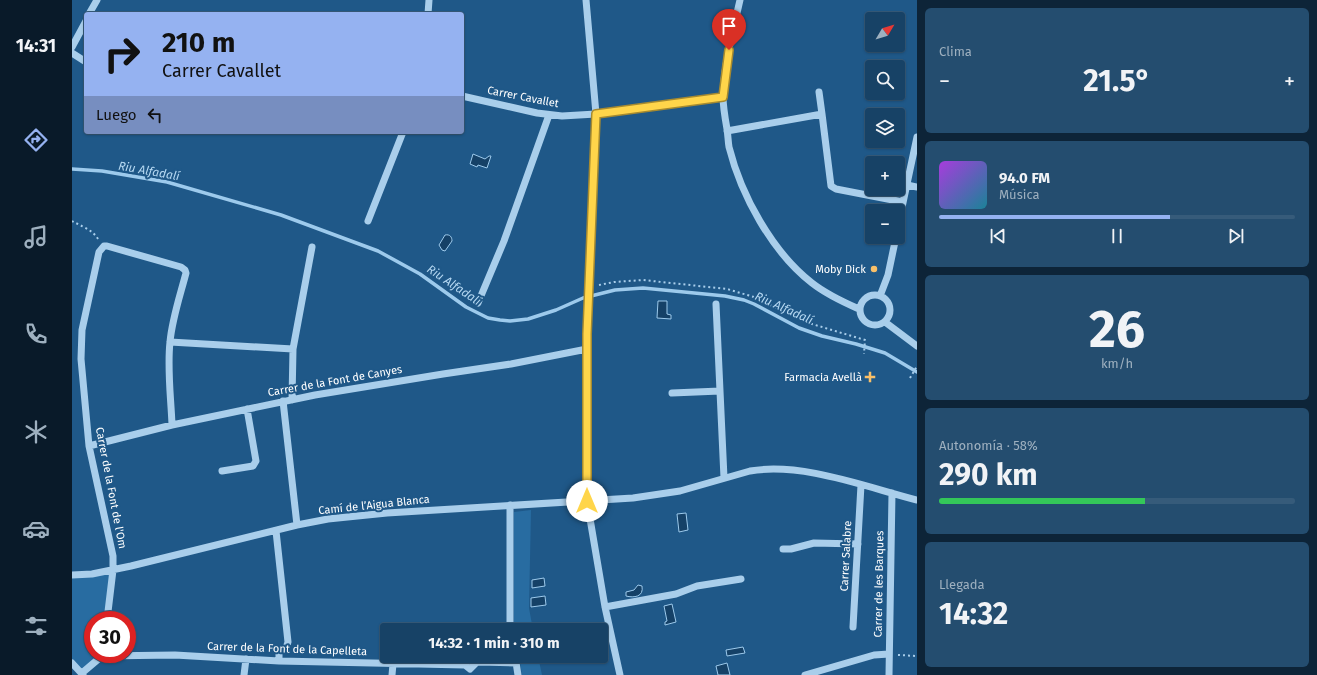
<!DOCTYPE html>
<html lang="es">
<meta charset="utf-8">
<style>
:root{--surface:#174266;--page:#244d6f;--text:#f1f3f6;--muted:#9eb0bf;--line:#365b7a;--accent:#95b2f1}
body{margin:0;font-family:"Fira Sans",sans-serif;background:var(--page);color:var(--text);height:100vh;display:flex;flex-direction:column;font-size:15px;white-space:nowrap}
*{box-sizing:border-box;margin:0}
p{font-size:13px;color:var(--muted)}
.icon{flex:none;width:22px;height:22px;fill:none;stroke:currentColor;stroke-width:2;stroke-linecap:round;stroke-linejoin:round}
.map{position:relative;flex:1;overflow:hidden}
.drawer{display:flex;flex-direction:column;gap:8px;padding:8px;background:#0d2438;width:400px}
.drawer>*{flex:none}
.guide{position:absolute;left:12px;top:12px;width:380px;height:122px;border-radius:4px;box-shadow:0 1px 3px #0004,0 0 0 1px var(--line);background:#95b2f1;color:#111;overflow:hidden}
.needle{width:26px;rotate:52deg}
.tools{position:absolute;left:793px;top:12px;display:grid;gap:8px}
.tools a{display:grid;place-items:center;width:40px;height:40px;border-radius:4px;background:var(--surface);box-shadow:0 1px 3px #0004,0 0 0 1px var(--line);font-size:20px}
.speed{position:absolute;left:12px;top:611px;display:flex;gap:8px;font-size:20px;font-weight:700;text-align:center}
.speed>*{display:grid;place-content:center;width:52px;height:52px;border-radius:50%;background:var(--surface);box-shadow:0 1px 3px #0004,0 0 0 1px var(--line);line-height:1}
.speed .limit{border:6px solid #d22;background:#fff;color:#111}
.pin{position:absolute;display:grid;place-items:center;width:34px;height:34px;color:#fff;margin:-41px -17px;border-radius:50% 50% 50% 0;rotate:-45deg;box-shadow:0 0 4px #0007}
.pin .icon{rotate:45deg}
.me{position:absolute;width:44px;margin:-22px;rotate:0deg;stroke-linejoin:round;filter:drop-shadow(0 0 3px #0008)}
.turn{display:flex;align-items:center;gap:14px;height:84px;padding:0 12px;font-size:18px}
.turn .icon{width:52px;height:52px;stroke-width:2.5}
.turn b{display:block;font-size:28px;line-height:34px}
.then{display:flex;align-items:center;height:38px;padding:0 12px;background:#0003;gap:8px;font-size:15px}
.big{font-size:30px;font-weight:700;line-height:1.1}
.drawer .card{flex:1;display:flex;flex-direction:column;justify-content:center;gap:6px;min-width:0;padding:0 14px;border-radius:6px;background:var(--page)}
.drawer .dial{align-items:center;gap:0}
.dial b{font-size:52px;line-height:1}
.song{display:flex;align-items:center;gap:12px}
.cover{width:48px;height:48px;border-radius:6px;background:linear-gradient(135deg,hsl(280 70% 55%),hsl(190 70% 35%))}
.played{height:4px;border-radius:2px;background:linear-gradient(90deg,var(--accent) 65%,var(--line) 65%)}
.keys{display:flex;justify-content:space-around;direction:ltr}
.heat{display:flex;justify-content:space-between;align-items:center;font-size:22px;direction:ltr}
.charge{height:6px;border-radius:3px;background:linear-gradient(90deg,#34c759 58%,var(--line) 0)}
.trip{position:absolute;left:308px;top:623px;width:228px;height:40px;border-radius:4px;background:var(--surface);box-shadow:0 1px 3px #0004,0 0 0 1px var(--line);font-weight:700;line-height:40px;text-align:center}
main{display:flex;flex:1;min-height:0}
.dock{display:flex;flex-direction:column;width:72px;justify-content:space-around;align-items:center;background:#091a29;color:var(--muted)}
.dock .icon{width:28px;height:28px}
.dock .current{color:var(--accent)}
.dock b{font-size:18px;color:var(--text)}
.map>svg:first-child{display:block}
.green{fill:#286ca1}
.water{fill:#154167;stroke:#9dcaec}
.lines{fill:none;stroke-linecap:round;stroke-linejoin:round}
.stream{stroke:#9dcaec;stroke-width:3.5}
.path{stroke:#a9ceeb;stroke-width:2;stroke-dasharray:2 3;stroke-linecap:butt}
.minor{stroke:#a9ceeb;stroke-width:7}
.route-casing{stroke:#a68a30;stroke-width:10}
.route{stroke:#ffd54a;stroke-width:7}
.poi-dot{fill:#f9c069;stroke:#1f5888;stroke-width:1.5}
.labels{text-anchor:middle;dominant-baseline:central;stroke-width:4;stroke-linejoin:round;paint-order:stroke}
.street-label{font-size:11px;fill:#fff;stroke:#1f5888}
.poi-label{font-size:11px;fill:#fff;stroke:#1f5888;text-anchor:end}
.water-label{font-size:12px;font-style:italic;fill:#b5d8f2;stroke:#1f5888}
</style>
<main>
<nav class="dock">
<b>14:31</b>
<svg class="icon current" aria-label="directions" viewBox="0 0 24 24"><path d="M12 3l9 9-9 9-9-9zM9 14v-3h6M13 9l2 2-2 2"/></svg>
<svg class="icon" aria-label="music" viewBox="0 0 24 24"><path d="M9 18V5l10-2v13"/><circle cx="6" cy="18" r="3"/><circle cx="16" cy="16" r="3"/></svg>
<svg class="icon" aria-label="phone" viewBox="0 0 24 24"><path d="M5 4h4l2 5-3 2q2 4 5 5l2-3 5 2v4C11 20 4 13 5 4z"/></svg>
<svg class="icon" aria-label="climate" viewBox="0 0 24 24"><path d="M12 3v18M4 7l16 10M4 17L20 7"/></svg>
<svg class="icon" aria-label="car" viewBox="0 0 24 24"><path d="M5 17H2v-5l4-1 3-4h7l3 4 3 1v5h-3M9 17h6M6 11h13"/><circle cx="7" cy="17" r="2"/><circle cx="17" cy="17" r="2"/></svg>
<svg class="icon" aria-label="filters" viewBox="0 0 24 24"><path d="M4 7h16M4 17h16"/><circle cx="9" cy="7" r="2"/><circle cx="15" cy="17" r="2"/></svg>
</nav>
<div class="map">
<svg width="845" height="675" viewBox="0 0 845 675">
<rect width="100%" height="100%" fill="#1f5888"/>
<path class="green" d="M459,510L457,608L461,630H442V512Z
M40,572L33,620H21V654H29L10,671L0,661V576Z
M447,656H466L470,675H450Z"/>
<path class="water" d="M401,154L413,159L417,156H419L415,168L406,165L405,167L398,164Z
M373,235C378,234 380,237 380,241L373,251L370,250L367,245Z
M586,301H595V314L599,315V319L585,318Z
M614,513L616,530L607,532L605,514Z
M472,578L473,586L460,588V580Z
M566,585L570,586C572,597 562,598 554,596V592L562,590Z
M473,596L474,605L459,607V598Z
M600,604L604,622L593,625V622L595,621L592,606Z
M671,647L673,653L655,656L654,650Z
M655,663L658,675H646L644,666Z"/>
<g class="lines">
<path class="stream" d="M0,169L30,171L95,182L209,215L306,251L348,274L394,307L416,318L428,320L438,321L456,319L484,310L511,298L543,290L571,288L653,296L672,300L682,304L727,328L750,336L784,344L813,353L845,372"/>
<path class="path" d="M0,221C9,226 21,230 26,239
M527,285L542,282L571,280L655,289L682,297L730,321L793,340L792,354
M838,378L845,366
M826,655L845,656"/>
<path class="minor" d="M514,0L524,114L515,334V501L533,607L548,675
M668,0C661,31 652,63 651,96C651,107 653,118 655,129C656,135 656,141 657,147C669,195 700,252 740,283C754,294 771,302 787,309
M17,14L25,0
M356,14L357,0
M0,47L14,21
M0,53L14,62
M390,96L465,113L490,116L524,114L651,97
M750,114L759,186L764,189L831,202
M655,131L750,114L747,92
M835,185L845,187
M296,221L331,132
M826,226L845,137
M788 310a15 15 0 1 1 30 0a15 15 0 1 1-30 0Z
M808,296L816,275L824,237
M406,303L432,241L477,115
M644,304L652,478
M813,322L845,346
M98,342L221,349
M600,393L648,391
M220,400L221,349L240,247
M211,401L225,525
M17,446L100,425L243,395L371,374L439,364L515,349
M150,471L181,466L184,461L175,409
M438,505V630
M204,531L216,642L214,648L207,652V661
M711,549H719L742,543L786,544
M0,575L20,574L59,566L225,525L256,519L315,513L561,498L608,491L678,471C730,462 794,487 845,500
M533,607L604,594L625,586L669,579
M35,620L41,570V556L17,446L9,359L10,330L27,252L32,246H35L109,267L113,270L114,273C108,296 100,319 98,342C95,369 99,398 100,425
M781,627L789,485
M30,656L103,655L207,661L393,665L398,669
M443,656L446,675
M0,663L11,675
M398,669L404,663L407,662L444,663
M10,673L30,656
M172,675L174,659
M320,675L321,664
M733,675L802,655L817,654
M817,675L820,493"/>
</g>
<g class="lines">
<defs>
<path id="route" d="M515,501V334L524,114L651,97L657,50"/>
</defs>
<use href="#route" class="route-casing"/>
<use href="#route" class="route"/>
</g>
<g class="poi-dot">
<circle cx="802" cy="269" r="4"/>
<path d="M796 371h4v4h4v4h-4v4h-4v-4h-4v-4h4z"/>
</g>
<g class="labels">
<g class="street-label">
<text transform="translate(451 97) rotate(11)">Carrer Cavallet</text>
<text transform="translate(263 381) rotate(-10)">Carrer de la Font de Canyes</text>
<text transform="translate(39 488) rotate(79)">Carrer de la Font de l'Om</text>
<text transform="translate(302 505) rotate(-6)">Camí de l’Aigua Blanca</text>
<text transform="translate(774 556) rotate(-87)">Carrer Salabre</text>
<text transform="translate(807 584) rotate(-89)">Carrer de les Barques</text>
<text transform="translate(215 649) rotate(2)">Carrer de la Font de la Capelleta</text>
</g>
<g class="poi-label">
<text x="794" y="269">Moby Dick</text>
<text x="790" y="377">Farmacia Avellà</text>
</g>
<g class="water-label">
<text transform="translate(77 171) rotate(10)">Riu Alfadalí</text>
<text transform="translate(382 285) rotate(34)">Riu Alfadalí</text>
<text transform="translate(712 308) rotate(24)">Riu Alfadalí</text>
</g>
</g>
</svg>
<div class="tools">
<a><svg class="needle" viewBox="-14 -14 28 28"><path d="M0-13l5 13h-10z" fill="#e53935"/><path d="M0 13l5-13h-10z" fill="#9eb0bf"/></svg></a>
<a><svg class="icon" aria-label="search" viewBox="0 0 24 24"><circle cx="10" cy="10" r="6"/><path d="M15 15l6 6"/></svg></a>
<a><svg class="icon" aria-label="layers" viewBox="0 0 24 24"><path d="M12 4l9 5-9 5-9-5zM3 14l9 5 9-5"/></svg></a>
<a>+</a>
<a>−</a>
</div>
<div class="speed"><div class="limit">30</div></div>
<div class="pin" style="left:657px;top:50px;background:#d93025"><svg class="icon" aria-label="arrive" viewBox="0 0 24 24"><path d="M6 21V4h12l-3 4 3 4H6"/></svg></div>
<svg class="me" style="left:515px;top:501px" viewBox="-20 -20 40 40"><circle r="19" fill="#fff"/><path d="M0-13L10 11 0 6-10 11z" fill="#ffd54a"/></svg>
<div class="trip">14:32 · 1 min · 310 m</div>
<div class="guide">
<div class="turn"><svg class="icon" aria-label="right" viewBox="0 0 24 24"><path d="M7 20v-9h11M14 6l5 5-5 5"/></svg><div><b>210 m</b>Carrer Cavallet</div></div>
<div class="then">Luego<svg class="icon" aria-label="left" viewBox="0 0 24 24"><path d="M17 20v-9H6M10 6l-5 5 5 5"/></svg></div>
</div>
</div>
<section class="drawer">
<div class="card"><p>Clima</p>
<div class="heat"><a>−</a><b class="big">21.5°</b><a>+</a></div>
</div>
<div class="card">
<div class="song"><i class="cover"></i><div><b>94.0 FM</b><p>Música</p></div></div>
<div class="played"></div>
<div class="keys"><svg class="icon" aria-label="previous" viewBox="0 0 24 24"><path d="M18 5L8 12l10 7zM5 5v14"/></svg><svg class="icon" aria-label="pause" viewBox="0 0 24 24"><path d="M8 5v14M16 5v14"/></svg><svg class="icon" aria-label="next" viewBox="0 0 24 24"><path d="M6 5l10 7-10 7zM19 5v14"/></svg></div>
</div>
<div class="card dial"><b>26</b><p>km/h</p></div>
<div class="card"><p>Autonomía · 58%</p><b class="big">290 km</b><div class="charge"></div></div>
<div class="card"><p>Llegada</p><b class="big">14:32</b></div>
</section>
</main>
